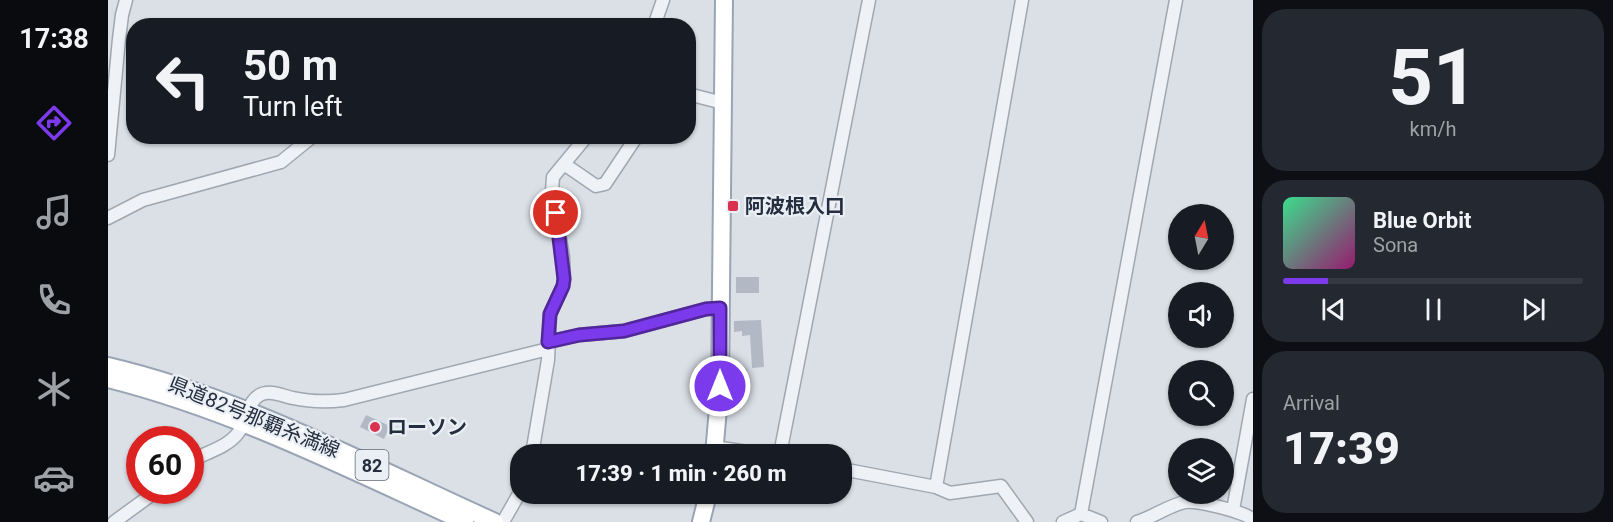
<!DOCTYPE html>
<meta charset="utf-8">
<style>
:root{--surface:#171b24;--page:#242831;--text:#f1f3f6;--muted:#9ea1a6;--line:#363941;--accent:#7c3aed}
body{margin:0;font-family:Roboto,"Noto Sans JP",sans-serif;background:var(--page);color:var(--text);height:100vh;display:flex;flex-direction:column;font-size:22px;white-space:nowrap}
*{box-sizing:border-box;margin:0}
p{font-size:20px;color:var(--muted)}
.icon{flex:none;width:33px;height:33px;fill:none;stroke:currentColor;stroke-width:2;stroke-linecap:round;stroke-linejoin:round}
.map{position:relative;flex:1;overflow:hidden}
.drawer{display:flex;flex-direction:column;gap:9px;padding:9px;background:#0d0f14;width:360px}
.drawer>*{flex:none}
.top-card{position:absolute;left:18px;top:18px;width:570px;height:126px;border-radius:24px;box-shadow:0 2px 4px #0004;background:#171b24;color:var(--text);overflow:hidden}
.needle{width:39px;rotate:10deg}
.fabs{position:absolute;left:1060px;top:204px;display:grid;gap:12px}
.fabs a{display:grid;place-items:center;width:66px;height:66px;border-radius:50%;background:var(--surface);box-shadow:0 2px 4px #0004;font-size:30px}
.speed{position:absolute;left:18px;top:426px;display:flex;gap:12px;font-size:30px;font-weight:700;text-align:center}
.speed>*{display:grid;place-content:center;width:78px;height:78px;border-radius:50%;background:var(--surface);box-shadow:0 2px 4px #0004;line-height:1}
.speed .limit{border:9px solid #d22;background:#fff;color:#111}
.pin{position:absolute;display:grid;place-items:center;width:51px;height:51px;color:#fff;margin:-26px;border:3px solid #fff;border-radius:50%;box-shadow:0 2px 6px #0007}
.me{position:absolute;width:66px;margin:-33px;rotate:0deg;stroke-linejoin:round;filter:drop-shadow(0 0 4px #0008)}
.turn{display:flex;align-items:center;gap:21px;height:126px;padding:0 18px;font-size:27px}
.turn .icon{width:78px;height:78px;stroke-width:2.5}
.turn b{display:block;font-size:42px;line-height:51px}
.big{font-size:45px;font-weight:800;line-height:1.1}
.drawer .tile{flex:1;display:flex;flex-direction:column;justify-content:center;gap:9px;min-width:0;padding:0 21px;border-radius:24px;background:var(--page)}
.drawer .dial{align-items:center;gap:0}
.dial b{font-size:78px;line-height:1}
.song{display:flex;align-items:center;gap:18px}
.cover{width:72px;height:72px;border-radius:9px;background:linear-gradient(135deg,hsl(150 70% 55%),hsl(320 70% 35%))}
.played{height:6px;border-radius:3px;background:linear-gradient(90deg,var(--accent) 15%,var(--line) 15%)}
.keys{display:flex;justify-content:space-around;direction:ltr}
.trip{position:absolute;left:402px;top:444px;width:342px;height:60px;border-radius:24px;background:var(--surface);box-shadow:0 2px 4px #0004;font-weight:800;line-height:60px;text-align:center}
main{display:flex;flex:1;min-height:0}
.tabs{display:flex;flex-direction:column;width:108px;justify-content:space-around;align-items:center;background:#090b0e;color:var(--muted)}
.tabs .icon{width:42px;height:42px}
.tabs .on{color:var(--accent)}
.tabs b{font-size:27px;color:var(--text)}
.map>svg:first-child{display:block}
.building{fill:#b2b9c4}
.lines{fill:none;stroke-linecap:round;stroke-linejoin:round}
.minor-casing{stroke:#a0a7b1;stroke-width:15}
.major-casing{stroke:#99a4b4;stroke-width:20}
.minor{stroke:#eef1f5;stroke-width:12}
.major{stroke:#fff;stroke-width:16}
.route-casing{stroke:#51269a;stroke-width:15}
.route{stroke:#7c3aed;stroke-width:10}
.poi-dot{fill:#da324e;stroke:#eaeff5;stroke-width:2}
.labels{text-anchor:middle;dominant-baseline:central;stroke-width:4.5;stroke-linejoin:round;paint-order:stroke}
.shield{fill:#eaeff5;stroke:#5f6875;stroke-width:1.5}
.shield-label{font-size:18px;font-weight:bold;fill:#242e3e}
.poi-label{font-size:20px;font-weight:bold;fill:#242e3e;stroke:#eaeff5;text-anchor:start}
.street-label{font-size:20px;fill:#242e3e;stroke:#eaeff5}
</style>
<main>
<nav class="tabs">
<b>17:38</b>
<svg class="icon on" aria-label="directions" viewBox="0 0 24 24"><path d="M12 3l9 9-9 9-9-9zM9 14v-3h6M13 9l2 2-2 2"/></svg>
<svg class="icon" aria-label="music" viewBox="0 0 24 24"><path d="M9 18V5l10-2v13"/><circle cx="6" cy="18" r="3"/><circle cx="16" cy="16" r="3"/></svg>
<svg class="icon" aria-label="phone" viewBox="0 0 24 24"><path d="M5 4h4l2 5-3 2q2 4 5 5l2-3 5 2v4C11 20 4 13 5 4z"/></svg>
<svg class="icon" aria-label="climate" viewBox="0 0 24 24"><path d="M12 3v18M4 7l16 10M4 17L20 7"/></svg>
<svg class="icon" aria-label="car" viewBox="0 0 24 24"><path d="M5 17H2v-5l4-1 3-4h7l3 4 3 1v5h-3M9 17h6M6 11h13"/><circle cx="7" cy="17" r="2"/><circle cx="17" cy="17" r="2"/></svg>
</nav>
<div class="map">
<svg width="1145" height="522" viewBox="0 0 1145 522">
<rect width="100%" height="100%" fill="#dbe0e7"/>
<path class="building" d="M628,277H651V293H628Z
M653,320L656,367L644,368L642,335L634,336V331L626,332V321Z
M630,368L639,369L637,383L628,382Z
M258,415L282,426L276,439L252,427Z"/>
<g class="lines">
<defs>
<path id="minor" d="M546,26L555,0
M580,94L615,103
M0,155L11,39L14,15L18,0
M456,164L488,186L497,184L529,136
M0,218L35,200L173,162L205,136
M440,342L471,335L516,331L598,309L612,308
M607,447L652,454
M424,454L440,360L442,314L455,286L456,279L455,257L444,191L445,177L479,136
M672,454L761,0
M82,461C97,453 120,447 130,433C139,421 140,395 158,393C167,391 177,397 185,398C203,402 219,402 236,400L440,349
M734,469L828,487L842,493L893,486L919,522
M828,487L914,0
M1125,510L1145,399
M973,514L1068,0
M6,522L50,490
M395,522L412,492
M955,522L973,514L993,522
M1029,522C1045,517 1062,505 1077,502C1087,500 1139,512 1145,520"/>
<path id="major" d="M0,366C136,398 260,465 387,522
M0,379C124,410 240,469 357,522
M606,454L612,386L616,0
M593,522L600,494"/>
</defs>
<use href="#minor" class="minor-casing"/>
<use href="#major" class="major-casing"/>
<use href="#minor" class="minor"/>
<use href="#major" class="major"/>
</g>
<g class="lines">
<defs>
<path id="route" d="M448,213L456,279L455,286L442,314L440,342L471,335L516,331L598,309L612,308V386"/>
</defs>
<use href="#route" class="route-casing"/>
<use href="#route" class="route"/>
</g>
<g class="poi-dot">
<rect x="619" y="200" width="12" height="12" rx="3"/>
<circle cx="267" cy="427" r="6"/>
</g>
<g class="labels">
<rect class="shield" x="247.5" y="450" width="33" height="30" rx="4.5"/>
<g class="shield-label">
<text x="264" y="465">82</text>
</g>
<g class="poi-label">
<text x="637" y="206">阿波根入口</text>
<text x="279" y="427">ローソン</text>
</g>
<g class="street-label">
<text transform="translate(146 417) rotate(22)">県道82号那覇糸満線</text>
</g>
</g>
</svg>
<div class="fabs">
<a><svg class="needle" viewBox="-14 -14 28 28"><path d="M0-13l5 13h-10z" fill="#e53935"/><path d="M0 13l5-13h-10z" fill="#9ea1a6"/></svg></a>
<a><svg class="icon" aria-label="sound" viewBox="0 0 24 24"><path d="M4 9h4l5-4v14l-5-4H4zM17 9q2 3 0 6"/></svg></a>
<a><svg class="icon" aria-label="search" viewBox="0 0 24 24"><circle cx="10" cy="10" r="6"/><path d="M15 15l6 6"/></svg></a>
<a><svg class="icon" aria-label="layers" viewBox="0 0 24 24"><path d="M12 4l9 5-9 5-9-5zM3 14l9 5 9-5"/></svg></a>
</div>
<div class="speed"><div class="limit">60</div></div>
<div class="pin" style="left:448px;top:213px;background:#d93025"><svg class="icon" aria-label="arrive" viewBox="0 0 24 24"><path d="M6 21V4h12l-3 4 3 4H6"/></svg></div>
<svg class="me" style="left:612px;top:386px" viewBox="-20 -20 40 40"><circle r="17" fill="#7c3aed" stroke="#fff" stroke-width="3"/><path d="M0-11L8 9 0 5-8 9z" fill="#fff"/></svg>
<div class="trip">17:39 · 1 min · 260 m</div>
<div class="top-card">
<div class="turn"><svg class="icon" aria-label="left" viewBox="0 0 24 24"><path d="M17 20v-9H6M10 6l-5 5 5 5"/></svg><div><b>50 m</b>Turn left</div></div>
</div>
</div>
<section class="drawer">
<div class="tile dial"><b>51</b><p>km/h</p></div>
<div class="tile">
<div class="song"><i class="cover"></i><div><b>Blue Orbit</b><p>Sona</p></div></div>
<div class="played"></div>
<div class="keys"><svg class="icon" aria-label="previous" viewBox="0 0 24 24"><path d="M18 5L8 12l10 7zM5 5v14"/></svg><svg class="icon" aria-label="pause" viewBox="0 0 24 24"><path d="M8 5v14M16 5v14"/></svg><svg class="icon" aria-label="next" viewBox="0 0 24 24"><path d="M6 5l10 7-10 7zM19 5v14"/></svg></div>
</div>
<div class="tile"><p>Arrival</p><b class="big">17:39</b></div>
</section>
</main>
